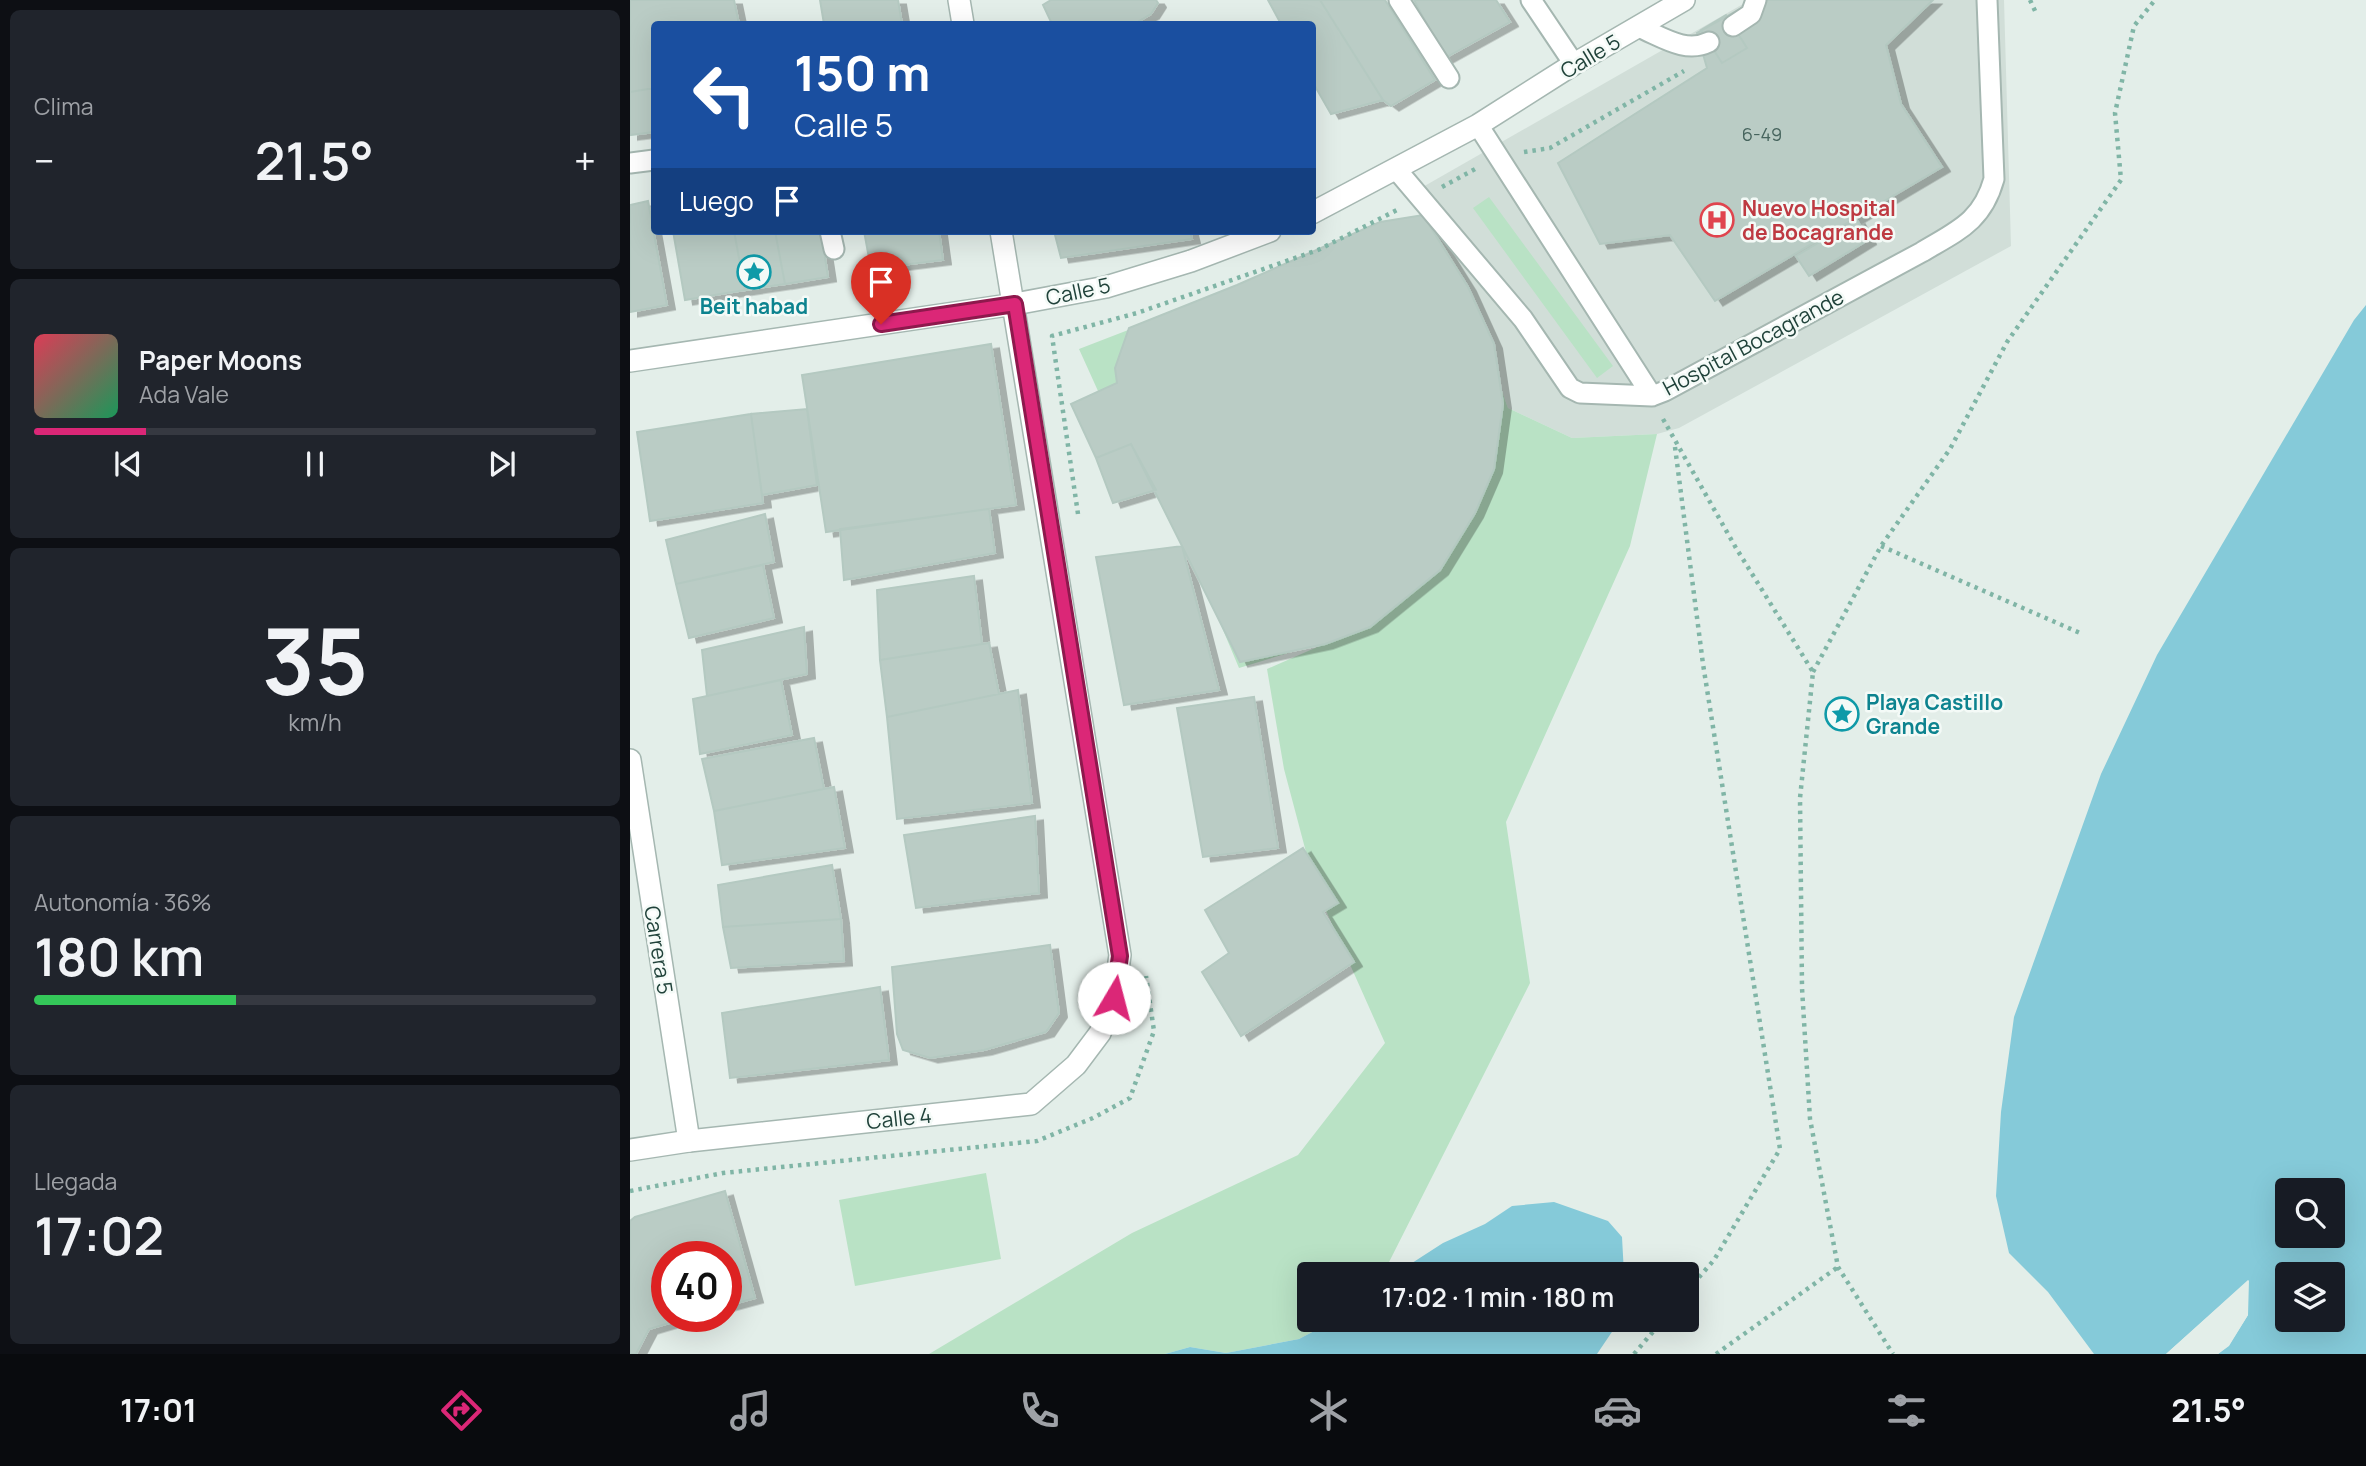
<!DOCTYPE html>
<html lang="es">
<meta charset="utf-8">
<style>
:root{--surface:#171b24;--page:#20242c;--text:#f1f3f6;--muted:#9ea1a6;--line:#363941;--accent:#db2777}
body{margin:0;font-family:Manrope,sans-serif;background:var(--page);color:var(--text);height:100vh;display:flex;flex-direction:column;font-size:26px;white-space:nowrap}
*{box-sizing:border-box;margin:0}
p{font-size:23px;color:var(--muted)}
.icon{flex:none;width:38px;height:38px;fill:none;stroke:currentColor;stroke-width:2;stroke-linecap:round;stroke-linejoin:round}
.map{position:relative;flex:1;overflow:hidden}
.details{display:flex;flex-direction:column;gap:10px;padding:10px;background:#0d0f14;width:630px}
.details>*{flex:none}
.top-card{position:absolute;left:21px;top:21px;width:665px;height:214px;border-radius:7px;box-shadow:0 7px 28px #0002;background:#1a4fa0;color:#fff;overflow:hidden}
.tools{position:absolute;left:1645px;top:1178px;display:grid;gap:14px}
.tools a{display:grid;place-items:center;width:70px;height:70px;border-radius:7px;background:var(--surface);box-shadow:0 7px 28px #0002;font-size:35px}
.speed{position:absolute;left:21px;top:1241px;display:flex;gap:14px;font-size:35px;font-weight:700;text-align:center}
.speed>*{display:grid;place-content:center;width:91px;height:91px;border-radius:50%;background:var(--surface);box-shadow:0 7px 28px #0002;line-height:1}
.speed .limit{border:10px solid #d22;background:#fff;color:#111}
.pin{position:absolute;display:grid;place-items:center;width:60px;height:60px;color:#fff;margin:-72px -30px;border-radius:50% 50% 50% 0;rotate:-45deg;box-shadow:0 0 7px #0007}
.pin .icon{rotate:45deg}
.me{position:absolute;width:77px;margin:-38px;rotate:8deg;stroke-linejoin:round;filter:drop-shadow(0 0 5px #0008)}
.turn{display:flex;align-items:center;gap:24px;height:147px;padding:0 28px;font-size:32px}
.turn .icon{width:91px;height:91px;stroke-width:2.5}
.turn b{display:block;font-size:49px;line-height:60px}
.then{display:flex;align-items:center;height:66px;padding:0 28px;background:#0003;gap:14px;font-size:26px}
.big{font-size:52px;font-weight:600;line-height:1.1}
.details .tile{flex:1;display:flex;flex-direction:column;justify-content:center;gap:10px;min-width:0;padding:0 24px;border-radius:10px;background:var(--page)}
.details .dial{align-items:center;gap:0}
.dial b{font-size:91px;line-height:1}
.song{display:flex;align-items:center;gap:21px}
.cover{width:84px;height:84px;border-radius:10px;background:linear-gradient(135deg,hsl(350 70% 55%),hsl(150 70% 35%))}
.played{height:7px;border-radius:4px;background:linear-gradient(90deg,var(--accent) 20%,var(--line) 20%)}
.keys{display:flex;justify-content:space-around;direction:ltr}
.heat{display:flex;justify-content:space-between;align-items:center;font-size:38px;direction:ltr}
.charge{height:10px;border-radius:5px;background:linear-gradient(90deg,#34c759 36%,var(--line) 0)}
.trip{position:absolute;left:667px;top:1262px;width:402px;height:70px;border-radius:7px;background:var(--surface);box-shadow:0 7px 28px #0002;font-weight:600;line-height:70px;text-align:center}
.tabs{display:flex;height:112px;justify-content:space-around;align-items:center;background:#090b0e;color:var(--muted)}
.tabs .icon{width:49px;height:49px}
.tabs .on{color:var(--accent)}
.tabs b{font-size:32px;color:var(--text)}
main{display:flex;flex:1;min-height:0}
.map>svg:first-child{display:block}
.built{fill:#d1ded8}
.green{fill:#b9e2c5;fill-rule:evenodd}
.water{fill:#85cad9;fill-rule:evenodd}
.pier{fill:#e3eee9}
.building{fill:#baccc5;stroke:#b4c9c1;stroke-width:2;filter:url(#shadow)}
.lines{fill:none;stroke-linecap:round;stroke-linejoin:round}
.service-casing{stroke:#a5b7b1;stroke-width:23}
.minor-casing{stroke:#a5b7b1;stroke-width:24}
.tertiary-casing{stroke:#a5b7b1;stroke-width:24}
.path{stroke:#80b5a6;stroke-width:4.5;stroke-dasharray:3.5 5;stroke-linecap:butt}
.service{stroke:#fff;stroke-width:19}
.minor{stroke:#fff;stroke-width:21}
.tertiary{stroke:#fff;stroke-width:21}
.route-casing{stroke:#8e194d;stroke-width:18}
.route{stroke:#db2777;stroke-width:12}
.labels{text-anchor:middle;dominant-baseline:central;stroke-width:5;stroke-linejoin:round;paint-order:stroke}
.number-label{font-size:18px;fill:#46645d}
.street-label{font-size:21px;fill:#20423a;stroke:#f4faf7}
.health-label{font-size:21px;font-weight:bold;fill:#be3a42;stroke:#f4faf7;text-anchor:start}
.culture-label{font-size:21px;font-weight:bold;fill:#0d838f;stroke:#f4faf7}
</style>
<main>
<section class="details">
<div class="tile"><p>Clima</p>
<div class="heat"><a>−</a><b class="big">21.5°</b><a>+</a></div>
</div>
<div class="tile">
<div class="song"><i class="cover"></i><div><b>Paper Moons</b><p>Ada Vale</p></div></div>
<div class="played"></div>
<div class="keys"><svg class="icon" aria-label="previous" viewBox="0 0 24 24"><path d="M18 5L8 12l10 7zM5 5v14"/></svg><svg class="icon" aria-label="pause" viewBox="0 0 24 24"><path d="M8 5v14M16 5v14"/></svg><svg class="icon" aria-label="next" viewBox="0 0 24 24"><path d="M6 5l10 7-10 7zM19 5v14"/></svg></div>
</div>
<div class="tile dial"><b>35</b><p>km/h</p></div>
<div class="tile"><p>Autonomía · 36%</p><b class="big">180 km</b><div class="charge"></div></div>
<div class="tile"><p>Llegada</p><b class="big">17:02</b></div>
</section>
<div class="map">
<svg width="1736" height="1354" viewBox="0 0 1736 1354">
<defs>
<filter id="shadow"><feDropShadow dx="8" dy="4.5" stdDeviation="0" flood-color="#0004"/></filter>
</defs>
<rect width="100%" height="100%" fill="#e3eee9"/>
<path class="built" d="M1120,0H1374L1381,246L1049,428L1027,434L942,438L878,408L839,303L812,244L777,196Z"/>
<path class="green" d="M859,197L983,366L967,378L843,208Z
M775,223L839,303L878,408L942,438L1027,434L1000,546L876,822L900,983L753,1274H679V1320H705L669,1339L596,1353L560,1347L535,1354H299L502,1233L668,1155L755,1043L685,886L654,769L637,669L751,619L773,594L740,621L671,649L609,668L530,480L511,486L449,349ZM856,415L854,493L809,552Z
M356,1173L371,1259L225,1286L209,1200Z"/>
<path class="water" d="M1736,305V1354H1588L1599,1345L1618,1315V1280L1536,1354H1464L1418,1292L1379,1253L1366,1196L1371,1112L1384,1017L1471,774L1527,655L1724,320ZM1657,1190H1703V1236H1657ZM1657,1274H1703V1320H1657Z
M924,1202L978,1221L992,1237L994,1274H765L813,1243L855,1224L882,1206Z
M705,1320H990L967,1354H535L560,1347L596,1353L669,1339Z"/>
<path class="pier" d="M1619,1280L1618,1315L1599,1346L1588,1354H1585L1596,1343L1615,1314V1288L1542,1354H1536Z"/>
<path class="building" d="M0,0H104L109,24H24V88L0,92Z
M190,0H268L272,24H194Z
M421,0H526L528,3L521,14L504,24H422L413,5Z
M638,0H690L753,100L701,114L682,81V24H651Z
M690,0H755L805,80L761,106L753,100Z
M784,0H866L880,22L815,58Z
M1126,0H1303L1256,45L1271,104L1312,167L1085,301L1040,235L970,244L928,163L1077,68L1067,33Z
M1096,15L1117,48L1092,63L1071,30Z
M24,88V132L0,135V92Z
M18,201L37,305L0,312V205Z
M793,215L838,287L864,344L873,404L864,469L845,513L810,570L740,627L695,644L610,662L501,444L466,458L441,404L487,383L485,368L499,328L607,285L750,222Z
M1227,220L1238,240L1179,276L1166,256Z
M43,231H104L115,290L55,300Z
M104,231H145L155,284L115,290Z
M145,231H191L198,277L155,284Z
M234,231H309L313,260L241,269Z
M424,231H560L562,239L431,258Z
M361,344L386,505L196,532L172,375Z
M177,409L187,485L132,495L121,414Z
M121,414L133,503L20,521L7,432Z
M501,444L526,490L483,503L466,458Z
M359,509L365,553L214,580L210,529Z
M135,514L144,562L46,584L36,540Z
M552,546L589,690L494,705L466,557Z
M133,565L144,618L59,638L46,584Z
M344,576L352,644L250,660L247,590Z
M174,627L177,674L77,696L72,650Z
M359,643L369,694L257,717L250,660Z
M151,680L162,735L70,754L63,699Z
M388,690L402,803L267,819L257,717Z
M624,697L648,848L573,857L547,708Z
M184,738L194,789L84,811L72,759Z
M204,787L215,848L92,865L84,811Z
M405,816L409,893L286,908L274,835Z
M673,848L708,903L693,912L724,962L611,1036L572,972L599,953L575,910Z
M202,865L211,919L93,927L88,885Z
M211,919L214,961L101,968L93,927Z
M420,945L429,1013L416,1032L354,1050L300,1058L273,1050L267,1034L262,967Z
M250,987L259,1060L100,1078L92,1013Z
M95,1191L125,1298L96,1306V1256H37V1316H63L19,1329L6,1354H0V1221L5,1217Z"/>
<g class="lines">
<defs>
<path id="service" d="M769,0L819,78
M901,0L944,64
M1103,26L1121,14L1126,0
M1008,27C1031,36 1055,54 1079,42
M848,125L1022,396
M0,163L24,160
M766,169L893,319L940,388L950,393L1022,396L1035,391L1292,252C1327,231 1352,222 1364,179L1357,0
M200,231L204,249"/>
<path id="minor" d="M0,760L59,1141"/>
<path id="tertiary" d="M329,0L333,24
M682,213L848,125L944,64L1054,0
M0,361L385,304L476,287L561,261L640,231
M0,1150L59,1141L401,1104L446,1065L470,1033L484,998L490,955L371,231"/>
</defs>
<use href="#service" class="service-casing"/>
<use href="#minor" class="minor-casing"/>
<use href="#tertiary" class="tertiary-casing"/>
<path class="path" d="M1400,0L1406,13
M894,152L920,148L1054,71
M812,187L847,168
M1033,419L1106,548L1183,672L1170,798L1172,988L1180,1119L1208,1267L1263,1354
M1045,447L1073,664L1150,1149L1084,1260L1057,1291
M448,514L422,336L507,313L688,250L767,210
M1251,546L1450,633
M1183,672L1251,546L1320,449L1377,342L1491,180L1485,113L1504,26L1525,0
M0,1191L93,1173L407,1141L463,1118L500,1098L524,1031L516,976
M1004,1354L1033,1320
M1086,1354L1208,1267"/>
<use href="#service" class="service"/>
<use href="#minor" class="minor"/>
<use href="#tertiary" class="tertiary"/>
</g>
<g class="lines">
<defs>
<path id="route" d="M251,324L385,304L490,956L484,998"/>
</defs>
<use href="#route" class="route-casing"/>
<use href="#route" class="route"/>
</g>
<defs>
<symbol id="hospital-ring" viewBox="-11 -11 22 22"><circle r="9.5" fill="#f4faf7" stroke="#e0444e" stroke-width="1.5"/><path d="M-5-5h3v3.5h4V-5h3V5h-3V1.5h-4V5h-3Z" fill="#e0444e"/></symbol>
<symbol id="sight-ring" viewBox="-11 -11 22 22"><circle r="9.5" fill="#f4faf7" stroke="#0f9aa8" stroke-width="1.5"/><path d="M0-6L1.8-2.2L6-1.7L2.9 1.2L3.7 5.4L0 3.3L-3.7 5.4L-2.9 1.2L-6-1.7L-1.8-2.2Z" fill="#0f9aa8"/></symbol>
</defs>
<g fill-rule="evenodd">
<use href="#hospital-ring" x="1068" y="201" width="38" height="38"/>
<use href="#sight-ring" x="105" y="253" width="38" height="38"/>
<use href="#sight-ring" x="1193" y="695" width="38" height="38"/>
</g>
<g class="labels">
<g class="number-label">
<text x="1132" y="134">6-49</text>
</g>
<g class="street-label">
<text transform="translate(960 56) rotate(-31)">Calle 5</text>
<text transform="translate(448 291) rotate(-12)">Calle 5</text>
<text transform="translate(1123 342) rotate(-28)">Hospital Bocagrande</text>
<text transform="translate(29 950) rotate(81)">Carrera 5</text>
<text transform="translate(269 1118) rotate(-6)">Calle 4</text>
</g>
<g class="health-label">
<text x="1112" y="208">Nuevo Hospital<tspan x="1112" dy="24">de Bocagrande</tspan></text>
</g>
<g class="culture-label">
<text x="124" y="306">Beit habad</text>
<text x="1236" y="702" text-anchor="start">Playa Castillo<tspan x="1236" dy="24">Grande</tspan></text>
</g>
</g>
</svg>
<div class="tools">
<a><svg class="icon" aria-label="search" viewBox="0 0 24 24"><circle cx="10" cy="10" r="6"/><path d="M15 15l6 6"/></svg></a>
<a><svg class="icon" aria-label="layers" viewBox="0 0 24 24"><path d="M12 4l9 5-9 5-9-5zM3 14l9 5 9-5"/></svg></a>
</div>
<div class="speed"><div class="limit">40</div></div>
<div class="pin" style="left:251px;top:324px;background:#d93025"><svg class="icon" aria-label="arrive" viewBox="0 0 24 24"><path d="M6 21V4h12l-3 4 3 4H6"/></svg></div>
<svg class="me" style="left:484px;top:998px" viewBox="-20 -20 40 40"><circle r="19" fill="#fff"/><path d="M0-13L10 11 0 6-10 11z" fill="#db2777"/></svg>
<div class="trip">17:02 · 1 min · 180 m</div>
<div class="top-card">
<div class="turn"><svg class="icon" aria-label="left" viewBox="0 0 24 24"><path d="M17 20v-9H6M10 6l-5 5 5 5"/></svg><div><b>150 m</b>Calle 5</div></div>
<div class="then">Luego<svg class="icon" aria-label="arrive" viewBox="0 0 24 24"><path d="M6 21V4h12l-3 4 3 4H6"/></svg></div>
</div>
</div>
</main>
<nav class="tabs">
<b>17:01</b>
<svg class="icon on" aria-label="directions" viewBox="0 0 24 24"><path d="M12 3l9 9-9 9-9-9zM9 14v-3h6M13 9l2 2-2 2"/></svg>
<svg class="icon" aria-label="music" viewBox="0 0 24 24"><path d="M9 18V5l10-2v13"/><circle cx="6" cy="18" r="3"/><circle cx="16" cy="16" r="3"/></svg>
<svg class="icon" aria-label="phone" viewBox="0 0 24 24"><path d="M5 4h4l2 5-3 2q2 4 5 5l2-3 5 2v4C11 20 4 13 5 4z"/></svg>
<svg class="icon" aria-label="climate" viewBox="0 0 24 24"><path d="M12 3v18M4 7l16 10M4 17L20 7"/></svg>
<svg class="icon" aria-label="car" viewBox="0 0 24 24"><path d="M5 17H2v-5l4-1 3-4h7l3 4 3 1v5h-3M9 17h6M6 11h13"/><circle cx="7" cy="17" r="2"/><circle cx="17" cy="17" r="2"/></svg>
<svg class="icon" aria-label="filters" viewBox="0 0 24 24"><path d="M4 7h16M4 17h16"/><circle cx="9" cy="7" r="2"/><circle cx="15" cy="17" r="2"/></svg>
<b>21.5°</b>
</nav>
